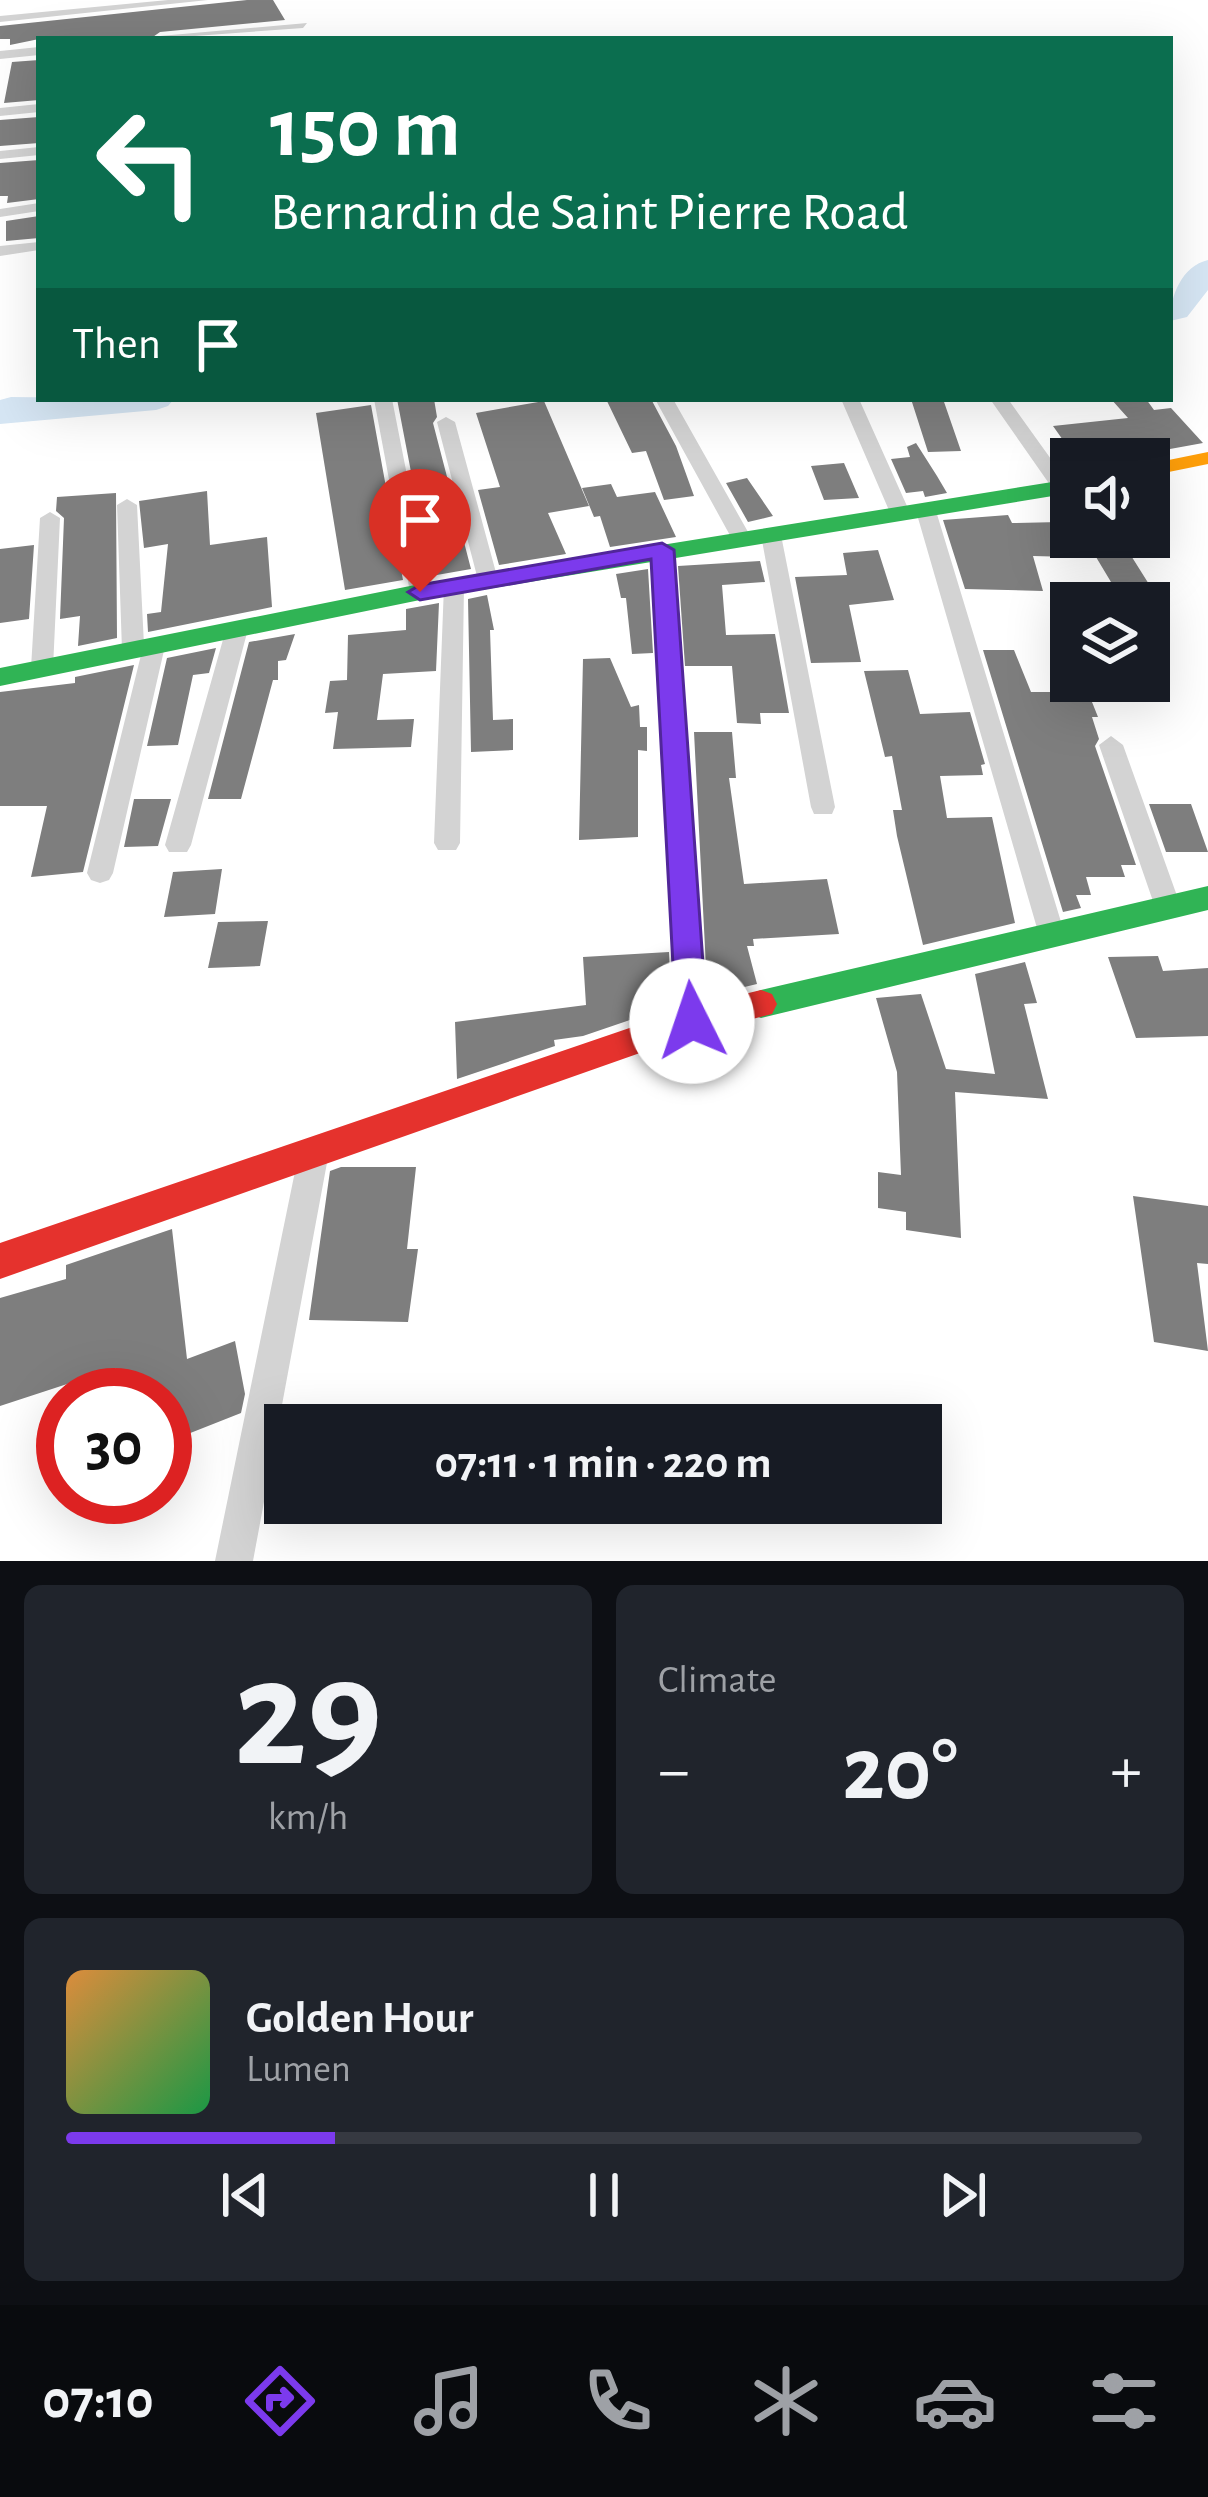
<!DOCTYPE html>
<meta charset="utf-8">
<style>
:root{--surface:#171b24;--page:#20242c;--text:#f1f3f6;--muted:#9ea1a6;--line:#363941;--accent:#7c3aed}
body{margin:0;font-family:"Alegreya Sans",sans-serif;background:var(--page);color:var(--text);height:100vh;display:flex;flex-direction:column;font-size:45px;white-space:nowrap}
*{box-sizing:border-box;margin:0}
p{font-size:39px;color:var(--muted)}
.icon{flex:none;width:66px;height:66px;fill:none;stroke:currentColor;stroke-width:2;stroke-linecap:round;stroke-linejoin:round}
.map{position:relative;height:1561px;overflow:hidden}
.details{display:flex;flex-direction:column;gap:24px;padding:24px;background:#0d0f14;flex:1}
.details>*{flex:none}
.guide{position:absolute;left:36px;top:36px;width:1137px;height:366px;border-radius:0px;box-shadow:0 12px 48px #0002;background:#0b6e4f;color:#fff;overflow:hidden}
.controls{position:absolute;left:1050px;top:438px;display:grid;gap:24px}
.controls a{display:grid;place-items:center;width:120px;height:120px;border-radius:0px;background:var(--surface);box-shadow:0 12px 48px #0002;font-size:60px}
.speed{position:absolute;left:36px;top:1368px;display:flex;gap:24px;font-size:60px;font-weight:700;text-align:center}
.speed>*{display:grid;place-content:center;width:156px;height:156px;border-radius:50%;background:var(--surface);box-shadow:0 12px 48px #0002;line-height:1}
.speed .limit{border:18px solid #d22;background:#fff;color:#111}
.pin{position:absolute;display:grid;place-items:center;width:102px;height:102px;color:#fff;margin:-123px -51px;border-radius:50% 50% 50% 0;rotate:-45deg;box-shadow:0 0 12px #0007}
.pin .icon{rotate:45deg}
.me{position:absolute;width:132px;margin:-66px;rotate:356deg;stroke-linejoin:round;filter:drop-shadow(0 0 9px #0008)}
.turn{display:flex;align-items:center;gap:42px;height:252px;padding:0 36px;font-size:54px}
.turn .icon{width:156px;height:156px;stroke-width:2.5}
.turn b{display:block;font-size:84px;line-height:102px}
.then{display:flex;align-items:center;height:114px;padding:0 36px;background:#0003;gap:24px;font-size:45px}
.big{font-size:90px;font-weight:700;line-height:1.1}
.details .tile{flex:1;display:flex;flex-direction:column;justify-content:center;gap:18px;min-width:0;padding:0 42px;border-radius:18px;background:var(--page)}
.details .dial{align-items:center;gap:0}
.dial b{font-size:156px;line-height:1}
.song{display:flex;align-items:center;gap:36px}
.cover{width:144px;height:144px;border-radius:18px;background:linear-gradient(135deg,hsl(30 70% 55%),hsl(140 70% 35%))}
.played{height:12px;border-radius:6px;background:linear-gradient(90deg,var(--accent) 25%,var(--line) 25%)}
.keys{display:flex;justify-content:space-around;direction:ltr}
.heat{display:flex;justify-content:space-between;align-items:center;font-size:66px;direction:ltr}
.details .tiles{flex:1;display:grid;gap:24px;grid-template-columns:1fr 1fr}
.tile:last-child{grid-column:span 2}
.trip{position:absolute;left:264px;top:1404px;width:678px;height:120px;border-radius:0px;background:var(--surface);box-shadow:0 12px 48px #0002;font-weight:700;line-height:120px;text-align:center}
.tab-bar{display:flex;height:192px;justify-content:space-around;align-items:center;background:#090b0e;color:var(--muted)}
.tab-bar .icon{width:84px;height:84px}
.tab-bar .current{color:var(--accent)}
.tab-bar b{font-size:54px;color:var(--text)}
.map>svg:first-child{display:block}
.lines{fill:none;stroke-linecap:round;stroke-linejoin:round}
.river{fill:#d6e6f4;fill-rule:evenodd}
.building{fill:#7e7e7e}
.street{fill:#d3d3d3;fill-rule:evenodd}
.fast{fill:#30b455;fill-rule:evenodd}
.slow{fill:#ff9f0a;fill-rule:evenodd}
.jam{fill:#e5322d;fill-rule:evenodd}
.route{fill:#7c3aed;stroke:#51269a;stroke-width:3}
</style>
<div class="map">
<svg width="1208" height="1561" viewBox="0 0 1208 1561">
<rect width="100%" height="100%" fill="#fff"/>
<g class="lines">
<path class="river" d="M1208,260V290L1187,317L1170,321C1170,296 1182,266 1208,260Z
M11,397L174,399L168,406L156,410L0,424V400Z"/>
</g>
<path class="building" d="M247,0H273L285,20L160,32L150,39H39L10,45V39H0V26Z
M39,60V100L4,103L12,62Z
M39,117V143L0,146V120Z
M39,160V199L7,203L8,196H0V163Z
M39,216V238L6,241V221Z
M397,399H434L437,417L433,423L471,569L431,576Z
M606,399H651L676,446L694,496L664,500L646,451L632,453Z
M911,399H943L961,451L928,452Z
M1111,399H1146L1154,410L1171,408L1203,443L1115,459L1103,446L1070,450L1053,426L1128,418Z
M544,401L589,506L548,513L566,554L499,565L478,490L500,487L476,413Z
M371,405L403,580L345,590L316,413Z
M916,443L937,476L947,493L925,497L923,491L906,493L891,459L910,457L907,447Z
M844,463L859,498L824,500L811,466Z
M747,478L773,516L748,522L726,483Z
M611,484L617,497L655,492L676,537L610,547L600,516L594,517L582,488Z
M207,491L210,545L267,537L272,607L148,632L147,614L161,612L168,544L144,548L139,501Z
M116,493L117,638L78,646L80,616L60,619L64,518L56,511L57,497Z
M1008,515L1012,523L1060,522L1065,532H1071V557L1033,556L1043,591L965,589L943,520Z
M34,545L29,619L0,623V549Z
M878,550L894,600L849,605L861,662L811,663L795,577L847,575L843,553Z
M1130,554L1152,589L1117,592L1096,557Z
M760,561L765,582L722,585L726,635L775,634L789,713H760L761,724L737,723L732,666H685L678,566Z
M648,569L653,653L632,654L626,598H621L616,574Z
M487,595L494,630H490L493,720L513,719V750L471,752L468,599Z
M439,603L436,671L383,674L377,720L414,719L411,747L333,749L338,712L325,713L330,681L347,680L348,635L406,630V609Z
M295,634L286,660L278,661V680H273L241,799H208L249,642Z
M216,648L209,673L193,675L178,745L147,746L167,658Z
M983,650H1014L1031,692H1088L1098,717H1092L1099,739L1095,746L1136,865H1121L1125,877H1086L1091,895H1076L1081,908L1063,912Z
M610,658L631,707L639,705L640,727H647V751L638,750V837L579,840L583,659Z
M134,665L83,872L31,877L47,806H0V692L75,683V677Z
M908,670L920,714L970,712L985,764L981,765L983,775L940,776L947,818L992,817L1015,923L923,945L897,836L893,810H902L892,756L885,757L864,671Z
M694,732H732L736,778H729L744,884L827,879L839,934L753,939L754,946H747L757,984L715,994L713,987H707Z
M134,799H171L158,846L124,847Z
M1149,804H1191L1208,852H1166Z
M222,869L215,914L164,917L173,872Z
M268,921L260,966L208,968L218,922Z
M669,952L671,1006L583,1036L554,1040L555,1046L457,1079L455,1022L586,1005L583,957Z
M1158,956L1163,971L1208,968V1036L1136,1038L1108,957Z
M1025,962L1037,1003L1024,1004L1048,1099L955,1092L961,1238L906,1230V1212L878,1208V1172L901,1175L897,1072L876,998L921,994L946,1069L995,1074L975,974Z
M341,1167H416L407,1249H418L408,1322L309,1320L330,1171Z
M1133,1196L1208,1206V1264L1197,1263L1208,1351L1154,1342Z
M172,1229L187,1359L235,1341L245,1394L241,1413L165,1443V1395H118L116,1368L0,1406V1298L66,1279V1265Z"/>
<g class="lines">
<path class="street" d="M168,0H208L0,22V16Z
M307,23L303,28L154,39L160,36Z
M39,47V55L0,59V51Z
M39,104V112L0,116V108Z
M39,147V155L0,159V151Z
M39,203V211L0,217V209Z
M39,242V250L0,256V246Z
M374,399H392L430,592L420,599L410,592Z
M655,399H673L752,539L749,543H735L732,539Z
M841,399H859L911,515L908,519H894L891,515Z
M990,399H1008L1071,487L1069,492H1055Z
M446,417L455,422L498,580L488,587L478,580L437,422Z
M127,499L137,505L144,645L154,638L165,646L113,873L109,880L100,883L91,880L87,873L141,655L133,658L122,650L117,505Z
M926,505L936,511L1065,935L1061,943L1052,946L1043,943L1039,935L916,511Z
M50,512L60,518L53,668L42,676L31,668L40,518Z
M771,529L781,535L835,807L832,814H814L811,807L761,535Z
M662,544L672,550L705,1021L701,1030L691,1034L681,1030L677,1021L652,550Z
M454,579L464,586L460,843L456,850H438L434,843L444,586Z
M237,622L248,629L191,845L187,852H169L165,845L226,629Z
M1111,736L1123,745L1181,907L1177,915L1168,918L1159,915L1155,907L1099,745Z
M314,1137L325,1142L329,1152L253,1561H215L299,1152L303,1142Z"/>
<path class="fast" d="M1071,479V493L420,600L0,686V668L420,584Z
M1208,886V910L761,1018L750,1014L745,1004L750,994L761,990Z"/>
<path class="slow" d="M1208,452V464L1149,476V464Z"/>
<path class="jam" d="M761,990L772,994L777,1004L772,1014L691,1035L0,1279V1243L691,1007Z"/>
</g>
<path class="route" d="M662,543L674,550L707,1021L703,1031L692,1035L680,1031L676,1021L651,559L420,600L408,592L420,585Z"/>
</svg>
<div class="controls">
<a><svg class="icon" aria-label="sound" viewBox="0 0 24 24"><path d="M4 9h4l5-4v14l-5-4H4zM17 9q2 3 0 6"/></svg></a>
<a><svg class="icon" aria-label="layers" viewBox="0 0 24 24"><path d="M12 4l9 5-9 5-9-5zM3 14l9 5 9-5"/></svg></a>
</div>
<div class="speed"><div class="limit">30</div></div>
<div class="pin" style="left:420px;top:592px;background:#d93025"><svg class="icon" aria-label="arrive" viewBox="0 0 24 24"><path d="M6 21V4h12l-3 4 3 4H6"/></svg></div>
<svg class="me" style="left:692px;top:1021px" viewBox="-20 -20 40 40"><circle r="19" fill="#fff"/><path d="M0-13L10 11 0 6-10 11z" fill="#7c3aed"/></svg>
<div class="trip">07:11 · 1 min · 220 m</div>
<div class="guide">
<div class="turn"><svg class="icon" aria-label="left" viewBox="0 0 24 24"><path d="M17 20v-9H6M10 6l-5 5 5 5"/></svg><div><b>150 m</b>Bernardin de Saint Pierre Road</div></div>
<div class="then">Then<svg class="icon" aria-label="arrive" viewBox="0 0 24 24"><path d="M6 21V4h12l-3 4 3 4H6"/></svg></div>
</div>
</div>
<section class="details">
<div class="tiles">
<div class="tile dial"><b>29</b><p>km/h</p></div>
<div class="tile"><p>Climate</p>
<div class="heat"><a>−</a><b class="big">20°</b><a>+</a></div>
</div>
<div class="tile">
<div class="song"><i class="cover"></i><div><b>Golden Hour</b><p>Lumen</p></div></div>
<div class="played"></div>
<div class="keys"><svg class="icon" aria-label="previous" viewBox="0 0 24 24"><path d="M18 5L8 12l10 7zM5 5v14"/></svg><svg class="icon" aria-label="pause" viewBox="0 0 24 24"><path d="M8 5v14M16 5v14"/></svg><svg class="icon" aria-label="next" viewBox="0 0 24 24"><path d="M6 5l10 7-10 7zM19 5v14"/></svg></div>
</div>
</div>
</section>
<nav class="tab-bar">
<b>07:10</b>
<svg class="icon current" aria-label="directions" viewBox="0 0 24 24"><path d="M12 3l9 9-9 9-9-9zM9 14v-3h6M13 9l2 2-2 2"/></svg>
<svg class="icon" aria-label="music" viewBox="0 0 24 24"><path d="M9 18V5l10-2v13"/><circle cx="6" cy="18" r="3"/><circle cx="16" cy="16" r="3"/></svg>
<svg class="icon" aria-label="phone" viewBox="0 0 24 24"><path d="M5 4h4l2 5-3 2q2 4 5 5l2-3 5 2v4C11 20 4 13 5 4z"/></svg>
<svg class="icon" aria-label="climate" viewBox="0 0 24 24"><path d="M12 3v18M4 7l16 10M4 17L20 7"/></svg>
<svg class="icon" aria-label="car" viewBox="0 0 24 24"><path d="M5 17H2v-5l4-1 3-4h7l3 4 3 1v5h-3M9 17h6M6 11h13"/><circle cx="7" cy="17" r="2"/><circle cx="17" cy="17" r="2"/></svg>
<svg class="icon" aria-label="filters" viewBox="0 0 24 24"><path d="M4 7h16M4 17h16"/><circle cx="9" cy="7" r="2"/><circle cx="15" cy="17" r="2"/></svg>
</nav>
